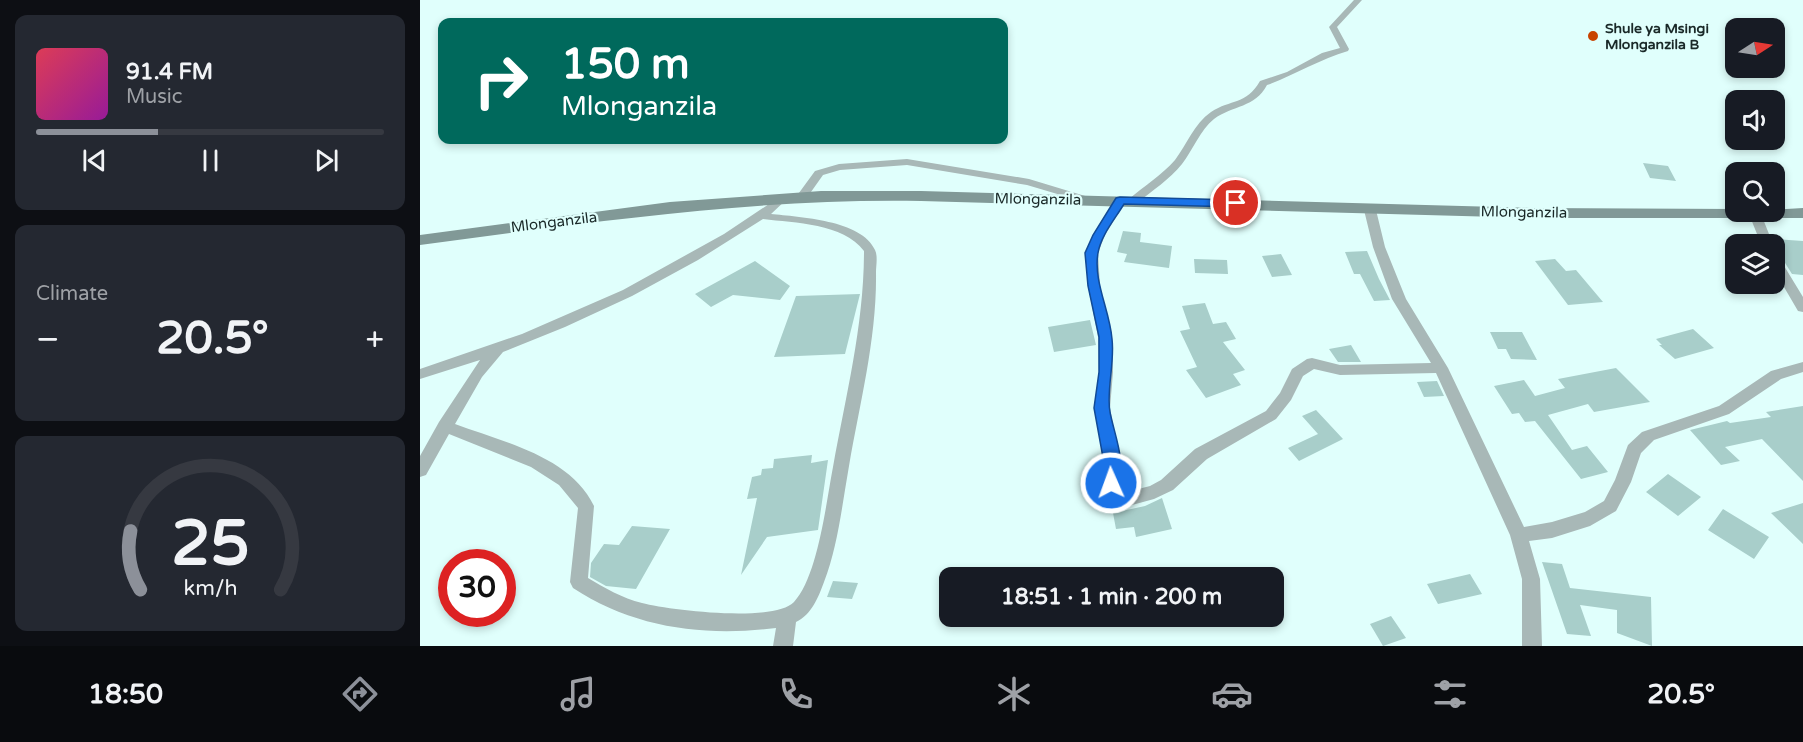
<!DOCTYPE html>
<meta charset="utf-8">
<style>
:root{--surface:#171b24;--page:#242831;--text:#f1f3f6;--muted:#9ea1a6;--line:#363941;--accent:#8c9099}
body{margin:0;font-family:"Varela Round",sans-serif;background:var(--page);color:var(--text);height:100vh;display:flex;flex-direction:column;font-size:22px;white-space:nowrap}
*{box-sizing:border-box;margin:0}
p{font-size:20px;color:var(--muted)}
.icon{flex:none;width:33px;height:33px;fill:none;stroke:currentColor;stroke-width:2;stroke-linecap:round;stroke-linejoin:round}
.map{position:relative;flex:1;overflow:hidden}
.sheet{display:flex;flex-direction:column;gap:15px;padding:15px;background:#0d0f14;width:420px}
.sheet>*{flex:none}
.banner{position:absolute;left:18px;top:18px;width:570px;height:126px;border-radius:12px;box-shadow:0 3px 9px #0003;background:#00695c;color:#fff;overflow:hidden}
.needle{width:39px;rotate:78deg}
.fabs{position:absolute;left:1305px;top:18px;display:grid;gap:12px}
.fabs a{display:grid;place-items:center;width:60px;height:60px;border-radius:12px;background:var(--surface);box-shadow:0 3px 9px #0003;font-size:30px}
.speed{position:absolute;left:18px;top:549px;display:flex;gap:12px;font-size:30px;font-weight:700;text-align:center}
.speed>*{display:grid;place-content:center;width:78px;height:78px;border-radius:50%;background:var(--surface);box-shadow:0 3px 9px #0003;line-height:1}
.speed .limit{border:9px solid #d22;background:#fff;color:#111}
.pin{position:absolute;display:grid;place-items:center;width:51px;height:51px;color:#fff;margin:-26px;border:3px solid #fff;border-radius:50%;box-shadow:0 2px 6px #0007}
.me{position:absolute;width:66px;margin:-33px;rotate:358deg;stroke-linejoin:round;filter:drop-shadow(0 0 4px #0008)}
.turn{display:flex;align-items:center;gap:21px;height:126px;padding:0 24px;font-size:27px}
.turn .icon{width:78px;height:78px;stroke-width:2.5}
.turn b{display:block;font-size:42px;line-height:51px}
.big{font-size:45px;font-weight:700;line-height:1.1}
.sheet .card{flex:1;display:flex;flex-direction:column;justify-content:center;gap:9px;min-width:0;padding:0 21px;border-radius:12px;background:var(--page)}
.sheet .dial{align-items:center;gap:0}
.dial svg{height:156px;overflow:visible;fill:none;stroke:var(--line);stroke-width:7;stroke-linecap:round;text-anchor:middle}
.dial text{fill:var(--text);stroke:none}
.song{display:flex;align-items:center;gap:18px}
.cover{width:72px;height:72px;border-radius:9px;background:linear-gradient(135deg,hsl(350 70% 55%),hsl(300 70% 35%))}
.played{height:6px;border-radius:3px;background:linear-gradient(90deg,var(--accent) 35%,var(--line) 35%)}
.keys{display:flex;justify-content:space-around;direction:ltr}
.heat{display:flex;justify-content:space-between;align-items:center;font-size:33px;direction:ltr}
.trip{position:absolute;left:519px;top:567px;width:345px;height:60px;border-radius:12px;background:var(--surface);box-shadow:0 3px 9px #0003;font-weight:700;line-height:60px;text-align:center}
.tabs{display:flex;height:96px;justify-content:space-around;align-items:center;background:#090b0e;color:var(--muted)}
.tabs .icon{width:42px;height:42px}
.tabs .selected{color:var(--accent)}
.tabs b{font-size:27px;color:var(--text)}
main{display:flex;flex:1;min-height:0}
.map>svg:first-child{display:block}
.building{fill:#a8ceca}
.lines{fill:none;stroke-linecap:round;stroke-linejoin:round}
.street{fill:#a8b8b7;fill-rule:evenodd}
.secondary{fill:#819997;fill-rule:evenodd}
.route{fill:#1a73e8;stroke:#114b97;stroke-width:1.5}
.poi-dot{fill:#c84300;stroke:#e0fffc;stroke-width:2}
.labels{text-anchor:middle;dominant-baseline:central;stroke-width:4.5;stroke-linejoin:round;paint-order:stroke}
.far-poi-label{font-size:14px;font-weight:bold;fill:#1a2928;stroke:#e0fffc;text-anchor:start}
.street-label{font-size:15px;fill:#1a2928;stroke:#e0fffc}
</style>
<main>
<section class="sheet">
<div class="card">
<div class="song"><i class="cover"></i><div><b>91.4 FM</b><p>Music</p></div></div>
<div class="played"></div>
<div class="keys"><svg class="icon" aria-label="previous" viewBox="0 0 24 24"><path d="M18 5L8 12l10 7zM5 5v14"/></svg><svg class="icon" aria-label="pause" viewBox="0 0 24 24"><path d="M8 5v14M16 5v14"/></svg><svg class="icon" aria-label="next" viewBox="0 0 24 24"><path d="M6 5l10 7-10 7zM19 5v14"/></svg></div>
</div>
<div class="card"><p>Climate</p>
<div class="heat"><a>−</a><b class="big">20.5°</b><a>+</a></div>
</div>
<div class="card dial"><svg viewBox="0 0 100 80">
<path d="M14 69A42 42 0 1 1 86 69"/>
<path d="M14 69A42 42 0 0 1 9 39" stroke="#8c9099"/>
<text x="50" y="56" font-size="32" font-weight="700">25</text>
<text x="50" y="72" font-size="11">km/h</text>
</svg></div>
</section>
<div class="map">
<svg width="1383" height="646" viewBox="0 0 1383 646">
<rect width="100%" height="100%" fill="#e0fffc"/>
<path class="building" d="M1223,163L1248,166L1256,181L1230,178Z
M703,231L721,233L720,242L752,246L749,268L704,262L707,254L697,252Z
M1354,239L1383,241V275L1372,274L1360,255L1354,253Z
M947,251L959,279L970,300L954,301L940,274H934L925,252Z
M861,254L872,275L852,277L842,256Z
M774,259L807,260L808,274L775,273Z
M1135,259L1146,271L1156,270L1183,302L1148,305L1115,261Z
M335,261L370,286L360,300L313,295L291,307L275,294Z
M440,294L425,354L354,357L376,296Z
M785,303L793,324L806,322L816,339L803,342L825,370L813,374L821,385L786,398L766,370L777,367L760,331L770,329L762,306Z
M670,320L676,345L634,352L628,327Z
M1273,329L1294,348L1255,359L1239,345H1242L1236,339Z
M1070,332H1102L1117,360L1091,359L1086,349H1078Z
M931,345L941,362H918L909,349Z
M1196,368L1230,402L1174,412L1168,404L1128,415L1152,450L1167,446L1188,472L1161,479L1115,421L1105,422L1099,413L1092,414L1074,386L1104,380L1115,396L1145,388L1138,379Z
M1017,381L1024,396L1004,397L997,382Z
M1383,406V481L1342,439L1305,447L1320,461L1301,465L1270,430L1307,421L1310,423L1351,417L1346,412Z
M896,410L923,439L879,461L868,448L898,434L882,416Z
M392,455L391,463L408,460L398,530L347,537L321,575L337,498L327,499L332,477L341,475L342,469L353,468L354,459Z
M1248,474L1281,497L1258,516L1226,492Z
M742,498L752,529L716,537L714,527L696,529L693,513L725,506Z
M1383,503V544L1351,513Z
M1303,509L1349,537L1334,559L1288,530Z
M212,526L250,529L216,589L186,586L170,577L171,563L184,544L199,545Z
M1122,562L1142,564L1150,588L1231,597L1232,646L1197,633V610L1160,605L1171,636L1147,634Z
M1050,574L1062,594L1018,604L1007,584Z
M413,581L438,583L432,599L407,597Z
M971,616L986,638L963,646L950,624Z"/>
<g class="lines">
<path class="street" d="M934,0H942L917,27L929,49L928,51C900,59 875,75 847,85C835,108 813,105 794,119C780,130 773,150 762,164C750,179 732,191 717,203H709V199C724,186 742,175 755,160C767,144 774,124 791,112C811,99 826,105 840,81L867,72L902,53L920,48L909,27Z
M487,159L609,179L675,199L677,201L671,204L607,185L487,165L420,170L403,175L386,199H378L376,197L395,171L419,164Z
M361,196L367,199L351,214C379,217 442,220 455,250C458,256 456,266 456,272C457,338 440,402 429,466C422,505 418,546 404,582C398,598 392,614 376,622L373,646H353L356,628C284,637 214,628 153,588L150,582L158,508L139,485L111,467L29,434L6,475L0,477V456L19,422L60,360L0,379V369L102,334L203,290L304,234ZM343,219C375,223 423,223 444,251C444,325 426,395 413,467C406,503 398,576 374,602C354,623 249,610 222,603C202,598 185,588 168,578L174,506C150,456 83,442 35,424L62,377L83,352L145,327L212,296L278,260Z
M700,198L706,201L685,235L678,253L680,286L692,337L693,372L690,408L700,463L699,494L730,486L741,480L775,449L846,411L860,393L872,369L887,359L892,358L920,365L1011,363L972,299L953,247L944,210L950,207L956,210L965,247L986,299L1028,368L1104,527L1132,522L1165,512L1184,501L1195,480L1208,445L1222,432L1299,406L1351,371L1383,362V372L1361,379L1309,414L1234,440L1221,453L1211,482L1196,511L1170,526L1132,538L1109,541L1120,579L1122,646H1102V579L1090,535L1016,373L920,375L894,369L883,376L871,400L856,419L787,459L753,490L734,499L690,511L684,509L682,504L684,463L674,408L679,372L678,337L668,286L666,253L673,235L696,199Z
M1331,212H1339L1341,214L1353,244H1341L1329,214Z
M1354,255L1358,256L1383,297V312L1378,311L1354,270Z"/>
<path class="secondary" d="M401,191H501L1114,208L1316,209V212L1383,208V218H1114L501,201C332,198 167,223 0,245V235L250,202Z"/>
</g>
<path class="route" d="M700,197L816,200L822,203L816,207L704,204C695,219 681,235 678,253C673,281 690,311 692,339C695,362 686,392 690,412C694,434 708,466 697,488H685L683,483L684,463L674,408L679,372V337L668,286L665,253L673,235L696,198Z"/>
<circle class="poi-dot" cx="1173" cy="36" r="6"/>
<g class="labels">
<g class="far-poi-label">
<text x="1185" y="28">Shule ya Msingi<tspan x="1185" dy="16">Mlonganzila B</tspan></text>
</g>
<g class="street-label">
<text transform="translate(618 199) rotate(1)">Mlonganzila</text>
<text transform="translate(1104 212) rotate(1)">Mlonganzila</text>
<text transform="translate(134 222) rotate(-7)">Mlonganzila</text>
</g>
</g>
</svg>
<div class="fabs">
<a><svg class="needle" viewBox="-14 -14 28 28"><path d="M0-13l5 13h-10z" fill="#e53935"/><path d="M0 13l5-13h-10z" fill="#9ea1a6"/></svg></a>
<a><svg class="icon" aria-label="sound" viewBox="0 0 24 24"><path d="M4 9h4l5-4v14l-5-4H4zM17 9q2 3 0 6"/></svg></a>
<a><svg class="icon" aria-label="search" viewBox="0 0 24 24"><circle cx="10" cy="10" r="6"/><path d="M15 15l6 6"/></svg></a>
<a><svg class="icon" aria-label="layers" viewBox="0 0 24 24"><path d="M12 4l9 5-9 5-9-5zM3 14l9 5 9-5"/></svg></a>
</div>
<div class="speed"><div class="limit">30</div></div>
<div class="pin" style="left:816px;top:203px;background:#d93025"><svg class="icon" aria-label="arrive" viewBox="0 0 24 24"><path d="M6 21V4h12l-3 4 3 4H6"/></svg></div>
<svg class="me" style="left:691px;top:483px" viewBox="-20 -20 40 40"><circle r="17" fill="#1a73e8" stroke="#fff" stroke-width="3"/><path d="M0-11L8 9 0 5-8 9z" fill="#fff"/></svg>
<div class="trip">18:51 · 1 min · 200 m</div>
<div class="banner">
<div class="turn"><svg class="icon" aria-label="right" viewBox="0 0 24 24"><path d="M7 20v-9h11M14 6l5 5-5 5"/></svg><div><b>150 m</b>Mlonganzila</div></div>
</div>
</div>
</main>
<nav class="tabs">
<b>18:50</b>
<svg class="icon selected" aria-label="directions" viewBox="0 0 24 24"><path d="M12 3l9 9-9 9-9-9zM9 14v-3h6M13 9l2 2-2 2"/></svg>
<svg class="icon" aria-label="music" viewBox="0 0 24 24"><path d="M9 18V5l10-2v13"/><circle cx="6" cy="18" r="3"/><circle cx="16" cy="16" r="3"/></svg>
<svg class="icon" aria-label="phone" viewBox="0 0 24 24"><path d="M5 4h4l2 5-3 2q2 4 5 5l2-3 5 2v4C11 20 4 13 5 4z"/></svg>
<svg class="icon" aria-label="climate" viewBox="0 0 24 24"><path d="M12 3v18M4 7l16 10M4 17L20 7"/></svg>
<svg class="icon" aria-label="car" viewBox="0 0 24 24"><path d="M5 17H2v-5l4-1 3-4h7l3 4 3 1v5h-3M9 17h6M6 11h13"/><circle cx="7" cy="17" r="2"/><circle cx="17" cy="17" r="2"/></svg>
<svg class="icon" aria-label="filters" viewBox="0 0 24 24"><path d="M4 7h16M4 17h16"/><circle cx="9" cy="7" r="2"/><circle cx="15" cy="17" r="2"/></svg>
<b>20.5°</b>
</nav>
